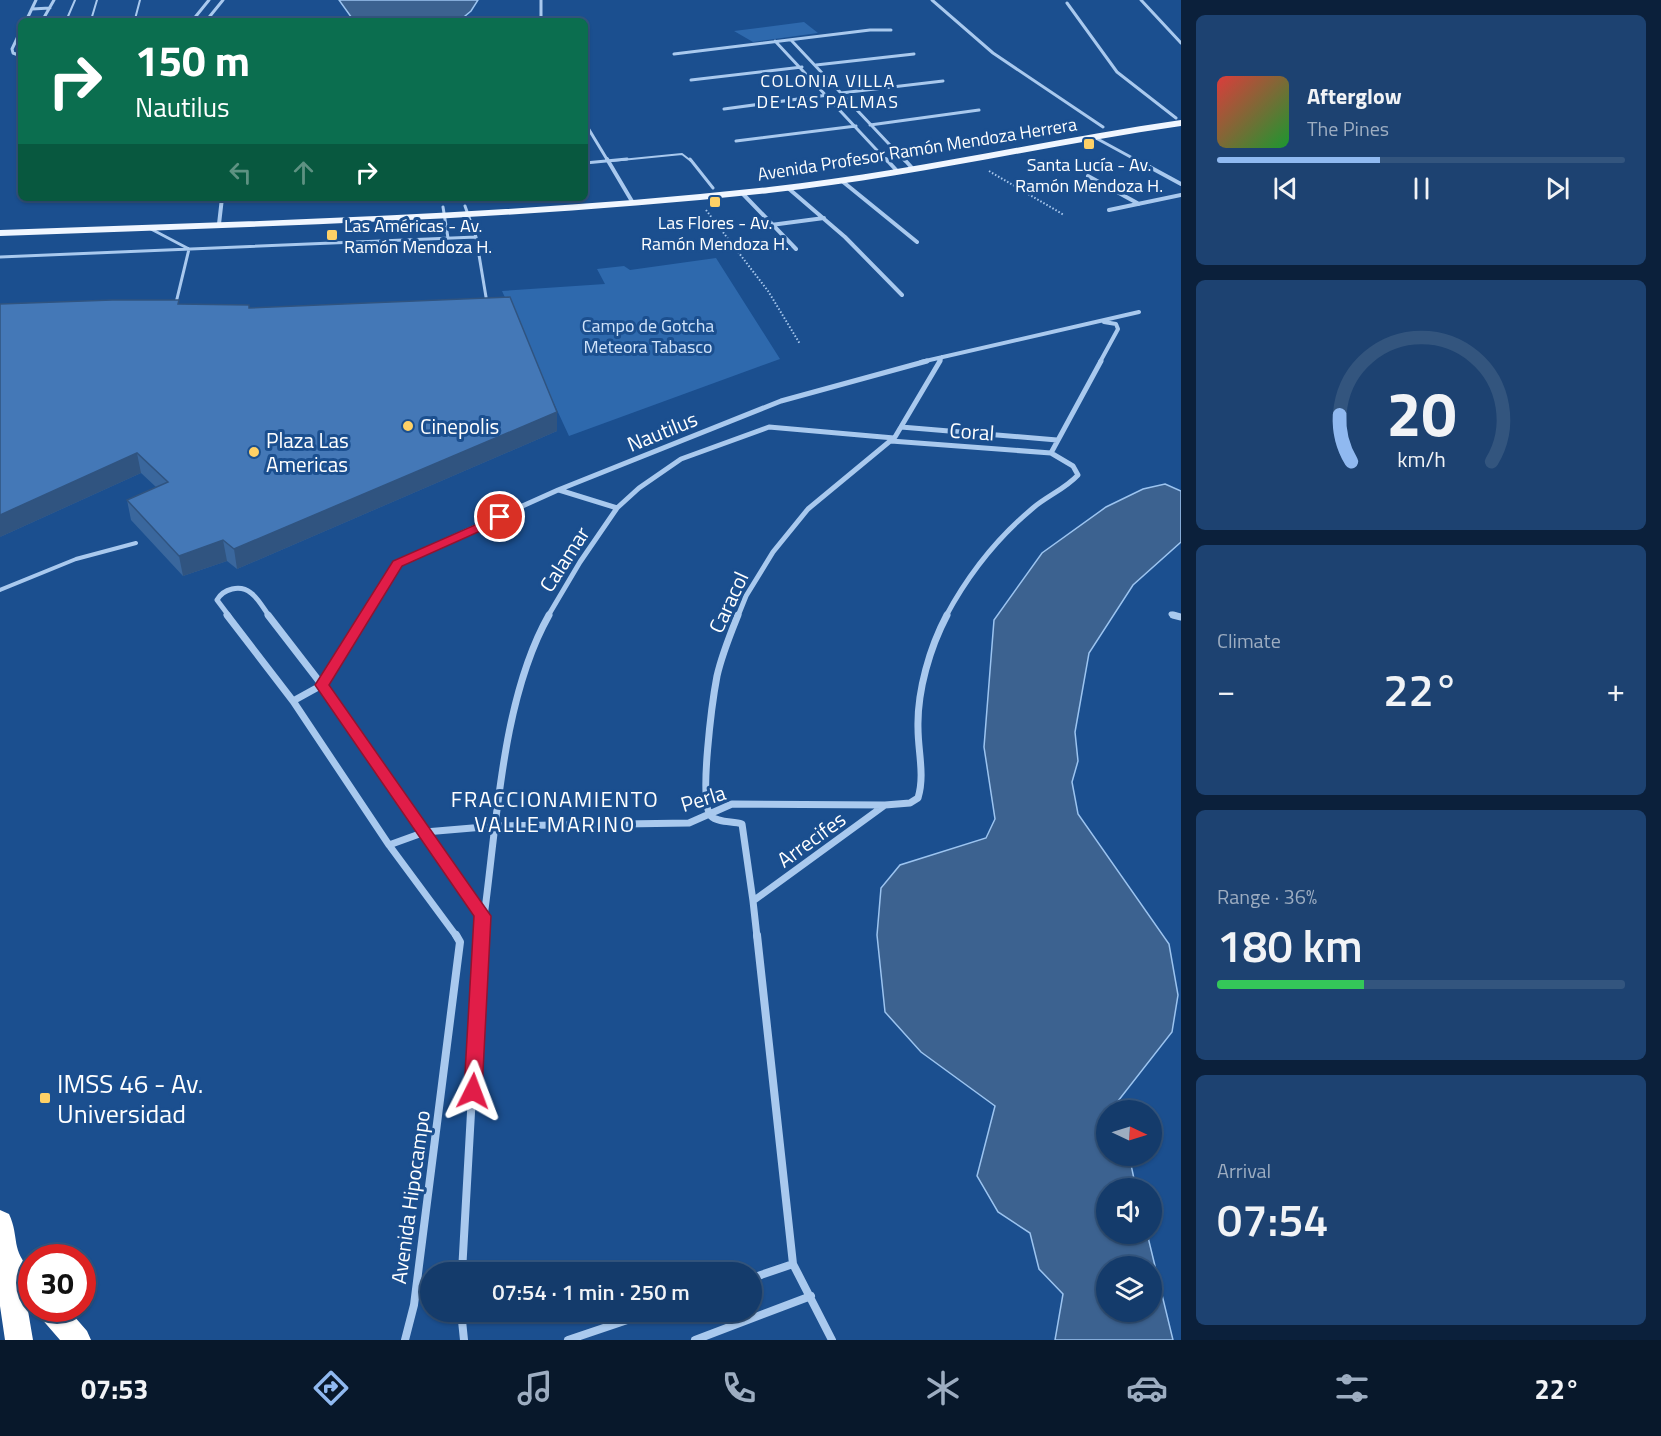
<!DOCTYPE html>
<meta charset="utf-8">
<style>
:root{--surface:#143b6b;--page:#1d4271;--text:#f1f3f6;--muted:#9dadc1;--line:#33557e;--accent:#90b9f0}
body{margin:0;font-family:"Titillium Web",sans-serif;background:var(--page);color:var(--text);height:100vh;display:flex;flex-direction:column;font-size:22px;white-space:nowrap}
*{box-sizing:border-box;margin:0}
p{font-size:20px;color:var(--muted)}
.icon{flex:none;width:33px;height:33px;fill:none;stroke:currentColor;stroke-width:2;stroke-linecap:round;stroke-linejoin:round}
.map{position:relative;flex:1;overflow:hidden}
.panel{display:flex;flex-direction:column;gap:15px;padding:15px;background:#0b203b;width:480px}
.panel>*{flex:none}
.hud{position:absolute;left:18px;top:18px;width:570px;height:183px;border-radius:9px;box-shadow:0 2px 4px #0004,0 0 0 2px var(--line);background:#0b6e4f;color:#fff;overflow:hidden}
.needle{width:39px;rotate:94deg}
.fabs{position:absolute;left:1096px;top:1100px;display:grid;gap:12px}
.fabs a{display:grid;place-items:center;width:66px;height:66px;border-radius:50%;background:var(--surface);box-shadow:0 2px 4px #0004,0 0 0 2px var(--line);font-size:30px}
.speed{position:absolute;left:18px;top:1244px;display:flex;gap:12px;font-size:30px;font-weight:700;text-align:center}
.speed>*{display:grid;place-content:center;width:78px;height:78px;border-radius:50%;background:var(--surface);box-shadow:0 2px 4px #0004,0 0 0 2px var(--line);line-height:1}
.speed .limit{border:9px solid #d22;background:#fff;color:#111}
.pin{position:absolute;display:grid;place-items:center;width:51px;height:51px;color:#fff;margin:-26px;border:3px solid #fff;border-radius:50%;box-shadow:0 2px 6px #0007}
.me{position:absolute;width:66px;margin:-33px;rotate:3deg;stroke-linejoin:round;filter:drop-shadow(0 0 4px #0008)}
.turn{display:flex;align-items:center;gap:21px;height:126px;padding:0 18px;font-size:27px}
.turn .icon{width:78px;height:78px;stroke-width:2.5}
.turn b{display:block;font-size:42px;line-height:51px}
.lanes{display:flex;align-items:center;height:57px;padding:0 18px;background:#0003;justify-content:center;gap:30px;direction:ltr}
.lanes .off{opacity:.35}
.big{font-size:45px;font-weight:600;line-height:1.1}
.panel .tile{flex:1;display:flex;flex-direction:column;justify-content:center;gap:9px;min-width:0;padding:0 21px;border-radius:9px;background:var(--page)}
.panel .dial{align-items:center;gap:0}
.dial svg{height:156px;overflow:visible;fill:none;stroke:var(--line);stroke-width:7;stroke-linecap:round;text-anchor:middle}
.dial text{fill:var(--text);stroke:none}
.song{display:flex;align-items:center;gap:18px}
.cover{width:72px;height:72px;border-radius:9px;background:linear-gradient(135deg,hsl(0 70% 55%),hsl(130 70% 35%))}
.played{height:6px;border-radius:3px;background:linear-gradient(90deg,var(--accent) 40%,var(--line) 40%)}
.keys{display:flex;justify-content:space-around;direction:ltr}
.heat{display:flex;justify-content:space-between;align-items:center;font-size:33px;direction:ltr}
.charge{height:9px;border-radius:4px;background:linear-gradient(90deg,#34c759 36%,var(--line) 0)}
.trip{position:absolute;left:420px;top:1262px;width:342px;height:60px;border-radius:30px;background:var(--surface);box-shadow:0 2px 4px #0004,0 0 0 2px var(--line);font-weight:600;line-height:60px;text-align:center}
.menu{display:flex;height:96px;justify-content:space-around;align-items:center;background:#08182b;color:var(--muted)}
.menu .icon{width:42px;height:42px}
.menu .active{color:var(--accent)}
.menu b{font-size:27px;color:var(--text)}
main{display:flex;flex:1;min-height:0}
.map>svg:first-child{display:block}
.green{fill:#2e69ad}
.water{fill:#3c6290;stroke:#9cc4f0;stroke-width:1.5;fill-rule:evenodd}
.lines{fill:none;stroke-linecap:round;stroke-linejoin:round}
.path{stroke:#a9c9ee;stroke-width:2;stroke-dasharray:1.5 2;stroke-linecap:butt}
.lane-far2{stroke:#a9c9ee;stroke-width:2}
.lane-far1{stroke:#a9c9ee;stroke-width:3}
.lane{stroke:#a9c9ee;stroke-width:4}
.street-far4{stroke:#a9c9ee;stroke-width:3}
.street-far3{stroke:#a9c9ee;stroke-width:4}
.street-far2{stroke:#a9c9ee;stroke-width:5}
.street-far1{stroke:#a9c9ee;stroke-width:7}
.street{stroke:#a9c9ee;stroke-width:8}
.primary{fill:#f0f6ff;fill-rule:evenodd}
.highway{fill:#fff;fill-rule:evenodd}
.wall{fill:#3a679d}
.shaded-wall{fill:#305480}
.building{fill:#4478b7;stroke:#305480;stroke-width:1.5}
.route{fill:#e11d48;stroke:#92132f;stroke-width:1.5}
.poi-dot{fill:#ffd166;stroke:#1b4f8f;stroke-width:2}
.labels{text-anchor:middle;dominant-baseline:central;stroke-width:6;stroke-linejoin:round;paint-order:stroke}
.far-neighbourhood-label{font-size:18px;letter-spacing:1.5px;fill:#fff;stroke:#1b4f8f}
.far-street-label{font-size:18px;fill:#fff;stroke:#1b4f8f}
.far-poi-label{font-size:18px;fill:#fff;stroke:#1b4f8f}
.far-park-label{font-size:18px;fill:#cfe3fa;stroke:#1b4f8f}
.poi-label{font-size:21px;fill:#fff;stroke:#1b4f8f;text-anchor:start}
.street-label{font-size:21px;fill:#fff;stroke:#1b4f8f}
.neighbourhood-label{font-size:22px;letter-spacing:1.5px;fill:#fff;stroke:#1b4f8f}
.near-poi-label{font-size:26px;fill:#fff;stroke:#1b4f8f;text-anchor:start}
</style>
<main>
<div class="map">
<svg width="1181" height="1340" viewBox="0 0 1181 1340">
<rect width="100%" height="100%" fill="#1b4f8f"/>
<path class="green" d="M804,22L818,33L753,42L734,31Z
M716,258L780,359L569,436L502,291L605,284L597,269L624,266L630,270Z"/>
<path class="water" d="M339,0H478L471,11L459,21H354Z
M1165,484L1181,491V542L1133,585L1089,653L1075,732L1078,761L1072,782L1078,814L1169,944L1178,995L1172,1032L1111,1110H1107V1155H1125L1130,1160L1136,1188H1107V1233H1147L1173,1340H1055L1063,1294L1039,1269L1030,1233L998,1212L977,1176L995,1106L921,1052L885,1012L877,935L881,888L900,865L986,838L995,819L984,747L994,620L1042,553L1106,507L1143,489ZM1107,1266H1152V1311H1107Z"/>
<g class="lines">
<path class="path" d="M989,171L1064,215
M706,210L768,291L800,344"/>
<path class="lane-far2" d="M135,19L140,0
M91,20L97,0
M65,21L165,18
M66,21L75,0
M611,161L682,154L691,161"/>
<path class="lane-far1" d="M690,159L713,188
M585,163L627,159
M465,206L476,237L487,303
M443,207L448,238
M151,229L189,249L175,307
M0,257L476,237"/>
<path class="lane" d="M0,590L76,559L136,543"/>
<path class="street-far4" d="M541,0V21
M932,0L993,53L1103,127
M1141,0L1181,43
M1067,3L1117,72L1176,118
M32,9L50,8
M26,21L36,0
M42,21L54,0
M192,21L209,0
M206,21L223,0
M21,30L12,49L13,53L21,56
M791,40L905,161
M775,41L887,161
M674,54L870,30H891
M816,65L914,54
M691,80L802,67
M841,93L943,81
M724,109L828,95
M585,123L608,161
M870,125L979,110
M1094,137L1138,161
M736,141L856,126"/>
<path class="street-far3" d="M607,159L633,203
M886,159L898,172
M904,159L913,169
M1135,159L1181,184
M1088,176L1139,204
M842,181L917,242
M788,188L845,237L902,295
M742,193L796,249
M1109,210L1181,195
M219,224L222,198
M771,225L824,218
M921,362L1139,312
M939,362L942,357
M1100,362L1118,329L1116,324L1104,322"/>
<path class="street-far2" d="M901,427L1057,440
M891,441L1051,453L1073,466L1078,475C1065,489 1047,496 1033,508C997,538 968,575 946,616
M1051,453L1101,361
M559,490L617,508
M1171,614L1178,616
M229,616L217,600C223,589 240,584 251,593C258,598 264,609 269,616
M364,616L395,566L407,558L558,490L781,401L927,361
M548,616L580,562L617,508L639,488L681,459L769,427L894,438
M738,616L746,596L773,552L808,509L895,437L940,361"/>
<path class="street-far1" d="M227,615L293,701L389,845L457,937
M268,615L322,685L482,916L481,937
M738,615C730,635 722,654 717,676C713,697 698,803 711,816C718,823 733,821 742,824L753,901
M1173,615L1181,617
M293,701L322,685L365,615
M389,845L425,832L496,826L689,823L732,804L885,805
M484,917C497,822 502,698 549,615
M757,937L753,901L885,805L910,803L918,798C925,775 918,752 918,728C917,691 930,647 947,615"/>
<path class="street" d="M757,935L793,1264L832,1340
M462,1272L481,935
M752,1278L793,1264
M461,1311L464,1340
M405,1340L414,1305L460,942L456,935
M568,1340L654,1311
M695,1340L811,1296"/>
<path class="primary" d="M1181,120V126C1043,146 907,178 769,193C513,221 256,226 0,236V230C256,221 513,215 769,187C907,172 1043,140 1181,120Z"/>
<path class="highway" d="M0,1210L9,1214C20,1238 10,1250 32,1271V1301L26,1299L33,1340H5L0,1306Z
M37,1308H67L87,1331L91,1340H60L40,1317Z"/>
</g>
<path class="wall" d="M180,304L249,308L557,412V431L237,569L227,561L183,576L131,520L127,500L156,487L141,473L0,537Z"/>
<path class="shaded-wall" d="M557,412V431L237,569L234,549Z
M137,453L141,473L0,537V515Z
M223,540L227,561L183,576L179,556Z"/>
<path class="building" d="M510,297L557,412L234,549L223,540L179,556L127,500L168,482L137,453L0,515V304L112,300H179L178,304L249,305V308Z"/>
<path class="route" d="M500,514L505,515V520L402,566L329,685L491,916L482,1091L479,1096L473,1098L466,1096L464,1091L474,916L315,685L393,561Z"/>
<g class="poi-dot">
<rect x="1083" y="138" width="12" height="12" rx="3"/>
<rect x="709" y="196" width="12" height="12" rx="3"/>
<rect x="326" y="229" width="12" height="12" rx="3"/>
<circle cx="408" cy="426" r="6"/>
<circle cx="254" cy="452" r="6"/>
<rect x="39" y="1092" width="12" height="12" rx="3"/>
</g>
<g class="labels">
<g class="far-neighbourhood-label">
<text x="828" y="80">COLONIA VILLA<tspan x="828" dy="21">DE LAS PALMAS</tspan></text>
</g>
<g class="far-street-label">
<text transform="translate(917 149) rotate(-9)">Avenida Profesor Ramón Mendoza Herrera</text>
</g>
<g class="far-poi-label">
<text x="1089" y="164">Santa Lucía - Av.<tspan x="1089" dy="21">Ramón Mendoza H.</tspan></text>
<text x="715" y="222">Las Flores - Av.<tspan x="715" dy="21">Ramón Mendoza H.</tspan></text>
<text x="344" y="225" text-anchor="start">Las Américas - Av.<tspan x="344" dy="21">Ramón Mendoza H.</tspan></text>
</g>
<g class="far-park-label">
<text x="648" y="325">Campo de Gotcha<tspan x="648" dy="21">Meteora Tabasco</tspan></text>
</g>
<g class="poi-label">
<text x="420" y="426">Cinepolis</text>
<text x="266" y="440">Plaza Las<tspan x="266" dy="24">Americas</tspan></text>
</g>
<g class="street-label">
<text transform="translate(662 431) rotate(-22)">Nautilus</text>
<text transform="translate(972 431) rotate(4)">Coral</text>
<text transform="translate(564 559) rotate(-57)">Calamar</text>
<text transform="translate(728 602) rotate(-65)">Caracol</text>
<text transform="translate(703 798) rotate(-17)">Perla</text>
<text transform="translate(811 839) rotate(-36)">Arrecifes</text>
<text transform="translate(410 1197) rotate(-82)">Avenida Hipocampo</text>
</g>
<g class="neighbourhood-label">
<text x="555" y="799">FRACCIONAMIENTO<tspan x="555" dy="25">VALLE MARINO</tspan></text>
</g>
<g class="near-poi-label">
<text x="57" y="1083">IMSS 46 - Av.<tspan x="57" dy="30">Universidad</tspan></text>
</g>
</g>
</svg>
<div class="fabs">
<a><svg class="needle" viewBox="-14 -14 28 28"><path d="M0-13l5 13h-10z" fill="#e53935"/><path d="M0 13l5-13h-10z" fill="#9dadc1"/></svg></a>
<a><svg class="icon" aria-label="sound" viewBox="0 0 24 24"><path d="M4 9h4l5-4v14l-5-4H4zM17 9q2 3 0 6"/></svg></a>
<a><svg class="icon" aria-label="layers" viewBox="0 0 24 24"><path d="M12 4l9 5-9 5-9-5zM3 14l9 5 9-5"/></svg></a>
</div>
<div class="speed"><div class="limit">30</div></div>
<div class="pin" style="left:500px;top:517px;background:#d93025"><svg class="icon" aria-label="arrive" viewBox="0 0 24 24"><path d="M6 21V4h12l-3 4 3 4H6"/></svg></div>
<svg class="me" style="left:473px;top:1091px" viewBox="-20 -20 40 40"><path d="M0-17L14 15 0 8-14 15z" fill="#e11d48" stroke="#fff" stroke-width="4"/></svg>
<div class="trip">07:54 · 1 min · 250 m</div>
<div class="hud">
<div class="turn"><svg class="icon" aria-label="right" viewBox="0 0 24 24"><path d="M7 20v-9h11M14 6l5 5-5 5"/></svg><div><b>150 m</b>Nautilus</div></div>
<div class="lanes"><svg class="icon off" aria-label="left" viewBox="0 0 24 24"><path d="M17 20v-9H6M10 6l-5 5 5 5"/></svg><svg class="icon off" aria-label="ahead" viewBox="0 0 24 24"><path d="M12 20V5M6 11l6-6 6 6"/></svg><svg class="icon" aria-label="right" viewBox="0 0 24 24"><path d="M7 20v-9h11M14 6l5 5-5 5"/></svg></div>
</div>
</div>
<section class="panel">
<div class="tile">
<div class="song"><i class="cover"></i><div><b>Afterglow</b><p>The Pines</p></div></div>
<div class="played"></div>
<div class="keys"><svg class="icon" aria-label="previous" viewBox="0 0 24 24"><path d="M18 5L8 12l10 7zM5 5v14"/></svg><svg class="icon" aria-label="pause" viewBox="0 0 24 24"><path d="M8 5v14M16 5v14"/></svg><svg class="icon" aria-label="next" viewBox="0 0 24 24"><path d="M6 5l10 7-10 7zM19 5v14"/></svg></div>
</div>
<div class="tile dial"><svg viewBox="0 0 100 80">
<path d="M14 69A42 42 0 1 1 86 69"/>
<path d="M14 69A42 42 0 0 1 8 45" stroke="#90b9f0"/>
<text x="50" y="56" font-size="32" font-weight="700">20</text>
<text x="50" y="72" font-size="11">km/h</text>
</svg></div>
<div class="tile"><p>Climate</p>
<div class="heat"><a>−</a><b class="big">22°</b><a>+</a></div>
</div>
<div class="tile"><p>Range · 36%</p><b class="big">180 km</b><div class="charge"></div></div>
<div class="tile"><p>Arrival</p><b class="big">07:54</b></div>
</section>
</main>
<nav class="menu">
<b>07:53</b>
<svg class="icon active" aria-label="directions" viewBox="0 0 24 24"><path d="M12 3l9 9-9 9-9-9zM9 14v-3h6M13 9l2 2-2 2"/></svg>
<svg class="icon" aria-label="music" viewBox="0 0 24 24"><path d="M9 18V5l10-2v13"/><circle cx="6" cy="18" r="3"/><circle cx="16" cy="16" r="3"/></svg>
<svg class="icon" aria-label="phone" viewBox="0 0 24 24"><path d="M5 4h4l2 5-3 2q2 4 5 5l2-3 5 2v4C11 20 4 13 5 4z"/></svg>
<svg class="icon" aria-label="climate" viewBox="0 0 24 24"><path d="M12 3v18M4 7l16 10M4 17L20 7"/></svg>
<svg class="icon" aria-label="car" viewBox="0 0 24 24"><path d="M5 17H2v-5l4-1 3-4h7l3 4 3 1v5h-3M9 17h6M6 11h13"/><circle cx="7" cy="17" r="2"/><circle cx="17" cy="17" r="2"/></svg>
<svg class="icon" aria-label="filters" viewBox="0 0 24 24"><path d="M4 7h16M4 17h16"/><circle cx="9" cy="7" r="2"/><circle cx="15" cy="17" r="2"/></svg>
<b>22°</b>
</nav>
